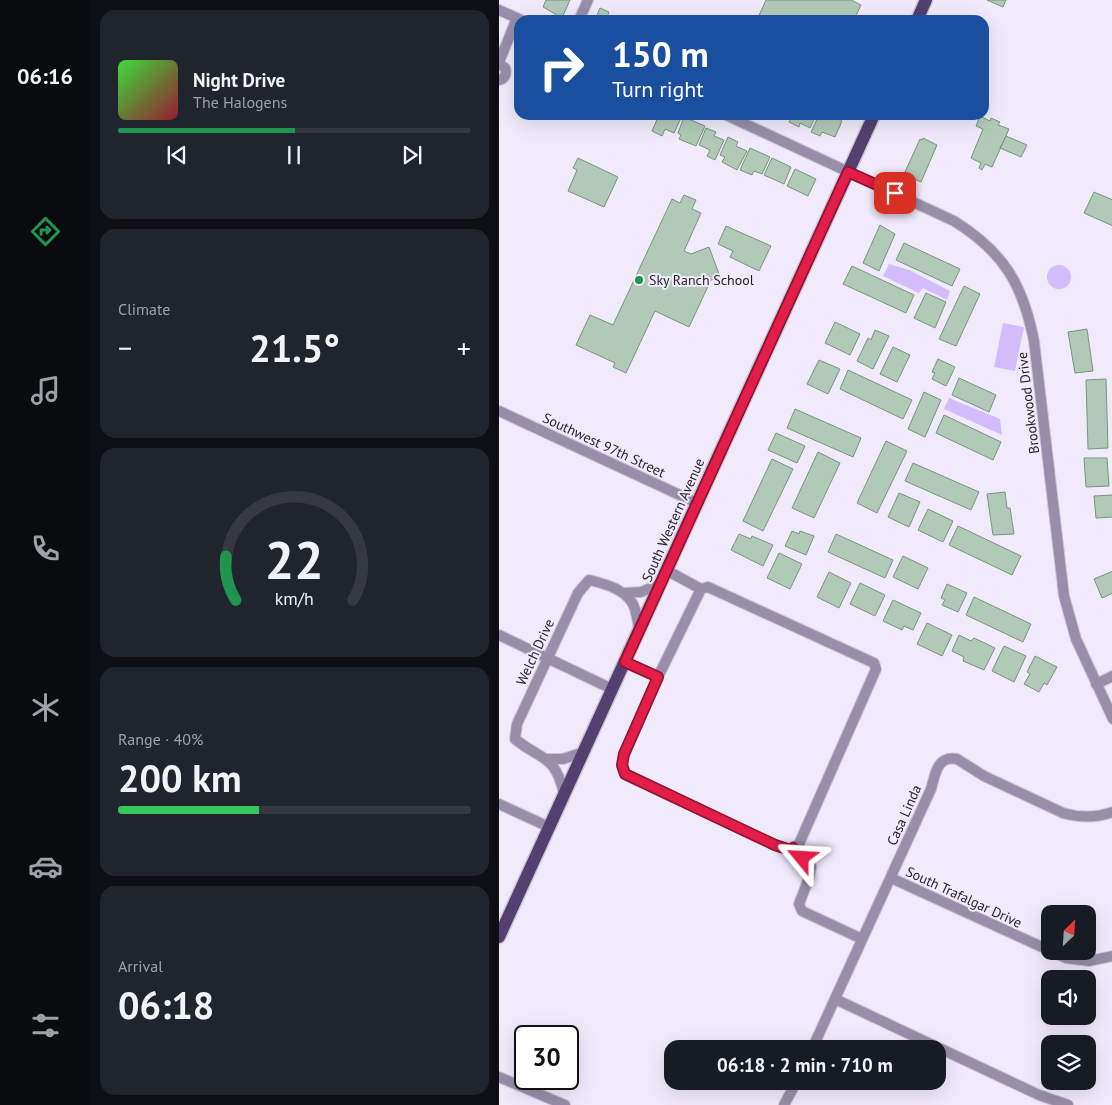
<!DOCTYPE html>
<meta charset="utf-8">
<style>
:root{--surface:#171b24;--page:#20242c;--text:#f1f3f6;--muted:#9ea1a6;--line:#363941;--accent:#1f9550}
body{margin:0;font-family:"PT Sans",sans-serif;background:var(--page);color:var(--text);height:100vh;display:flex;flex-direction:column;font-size:19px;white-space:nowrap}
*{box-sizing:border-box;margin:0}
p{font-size:16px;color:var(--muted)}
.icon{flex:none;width:28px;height:28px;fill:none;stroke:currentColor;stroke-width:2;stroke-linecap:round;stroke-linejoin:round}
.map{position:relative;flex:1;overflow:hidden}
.panel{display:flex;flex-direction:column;gap:10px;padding:10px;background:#0d0f14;width:409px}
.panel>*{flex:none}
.guide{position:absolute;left:15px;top:15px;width:475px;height:105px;border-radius:15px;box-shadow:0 5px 20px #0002;background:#1a4fa0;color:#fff;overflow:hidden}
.needle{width:32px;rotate:25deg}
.buttons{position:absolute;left:542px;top:905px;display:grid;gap:10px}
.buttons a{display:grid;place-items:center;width:55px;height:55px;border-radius:10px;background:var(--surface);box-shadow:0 5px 20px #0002;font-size:25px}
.speed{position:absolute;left:15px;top:1025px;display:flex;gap:10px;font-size:25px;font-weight:700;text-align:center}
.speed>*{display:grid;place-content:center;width:65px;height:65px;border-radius:50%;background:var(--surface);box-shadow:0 5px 20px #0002;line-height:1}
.speed .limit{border:2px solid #111;border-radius:8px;background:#fff;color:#111}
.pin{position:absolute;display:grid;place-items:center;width:42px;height:42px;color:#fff;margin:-21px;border-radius:10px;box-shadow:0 2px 8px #0006}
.me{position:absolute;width:55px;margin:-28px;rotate:297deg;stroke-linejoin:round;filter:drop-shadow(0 0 4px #0008)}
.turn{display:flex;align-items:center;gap:18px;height:105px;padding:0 15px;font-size:22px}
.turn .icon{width:65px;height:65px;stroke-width:2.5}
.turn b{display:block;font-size:35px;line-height:42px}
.big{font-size:38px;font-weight:700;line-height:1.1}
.panel .card{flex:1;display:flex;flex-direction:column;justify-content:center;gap:8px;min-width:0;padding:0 18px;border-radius:15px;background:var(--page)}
.panel .dial{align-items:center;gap:0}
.dial svg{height:130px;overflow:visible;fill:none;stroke:var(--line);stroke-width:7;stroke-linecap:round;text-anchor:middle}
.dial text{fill:var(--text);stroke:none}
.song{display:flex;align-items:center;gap:15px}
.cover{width:60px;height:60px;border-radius:8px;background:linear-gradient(135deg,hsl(120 70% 55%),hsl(350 70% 35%))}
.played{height:5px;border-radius:2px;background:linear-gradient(90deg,var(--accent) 50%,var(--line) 50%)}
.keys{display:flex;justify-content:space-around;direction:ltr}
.heat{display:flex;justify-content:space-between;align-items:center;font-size:28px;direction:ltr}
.charge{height:8px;border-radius:4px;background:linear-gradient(90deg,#34c759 40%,var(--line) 0)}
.trip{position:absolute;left:165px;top:1040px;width:282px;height:50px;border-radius:15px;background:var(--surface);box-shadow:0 5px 20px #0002;font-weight:700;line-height:50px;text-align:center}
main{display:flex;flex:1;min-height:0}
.dock{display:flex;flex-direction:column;width:90px;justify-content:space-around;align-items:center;background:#090b0e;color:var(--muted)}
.dock .icon{width:35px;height:35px}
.dock .selected{color:var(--accent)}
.dock b{font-size:22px;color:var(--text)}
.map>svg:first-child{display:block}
.green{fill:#d3bcfb}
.building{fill:#b1cab7;stroke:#7a927f}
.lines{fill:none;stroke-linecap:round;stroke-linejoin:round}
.minor-casing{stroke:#cbc5d5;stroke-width:12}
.major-casing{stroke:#cbc5d5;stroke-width:15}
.minor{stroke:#988eaa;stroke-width:10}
.major{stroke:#534070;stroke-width:12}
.route-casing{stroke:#92132f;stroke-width:12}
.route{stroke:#e11d48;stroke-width:9}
.poi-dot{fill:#1f9550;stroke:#f0eafb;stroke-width:2}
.labels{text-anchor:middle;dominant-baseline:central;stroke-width:4;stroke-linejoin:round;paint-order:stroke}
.poi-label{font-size:14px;fill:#221e28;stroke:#f0eafb;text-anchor:start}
.street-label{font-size:14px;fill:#221e28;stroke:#f0eafb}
</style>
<main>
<nav class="dock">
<b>06:16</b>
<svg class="icon selected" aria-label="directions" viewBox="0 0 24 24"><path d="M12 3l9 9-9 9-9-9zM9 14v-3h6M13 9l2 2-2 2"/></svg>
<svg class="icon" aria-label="music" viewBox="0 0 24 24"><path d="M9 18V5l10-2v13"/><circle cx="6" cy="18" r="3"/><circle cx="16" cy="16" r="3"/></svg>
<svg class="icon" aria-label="phone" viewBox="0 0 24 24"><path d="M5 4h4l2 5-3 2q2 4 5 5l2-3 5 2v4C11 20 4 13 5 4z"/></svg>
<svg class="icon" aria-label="climate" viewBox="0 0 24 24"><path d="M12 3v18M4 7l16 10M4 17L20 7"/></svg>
<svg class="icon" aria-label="car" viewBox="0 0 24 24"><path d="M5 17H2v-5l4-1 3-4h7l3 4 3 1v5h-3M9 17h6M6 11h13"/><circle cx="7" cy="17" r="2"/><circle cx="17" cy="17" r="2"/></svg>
<svg class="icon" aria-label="filters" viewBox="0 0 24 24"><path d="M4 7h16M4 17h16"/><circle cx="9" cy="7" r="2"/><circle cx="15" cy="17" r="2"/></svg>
</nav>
<section class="panel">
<div class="card">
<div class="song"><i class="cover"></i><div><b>Night Drive</b><p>The Halogens</p></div></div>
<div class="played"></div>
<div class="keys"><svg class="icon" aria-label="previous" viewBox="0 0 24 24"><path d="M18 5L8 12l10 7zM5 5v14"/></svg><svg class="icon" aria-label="pause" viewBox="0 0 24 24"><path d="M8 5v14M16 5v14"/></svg><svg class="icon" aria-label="next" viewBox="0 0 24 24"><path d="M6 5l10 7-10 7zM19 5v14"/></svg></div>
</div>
<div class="card"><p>Climate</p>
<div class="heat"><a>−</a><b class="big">21.5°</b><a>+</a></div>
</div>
<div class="card dial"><svg viewBox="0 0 100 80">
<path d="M14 69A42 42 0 1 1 86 69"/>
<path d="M14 69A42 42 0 0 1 8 42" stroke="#1f9550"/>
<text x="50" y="56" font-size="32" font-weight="700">22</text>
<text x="50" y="72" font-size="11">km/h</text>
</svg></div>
<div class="card"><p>Range · 40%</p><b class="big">200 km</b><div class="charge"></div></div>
<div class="card"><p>Arrival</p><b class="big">06:18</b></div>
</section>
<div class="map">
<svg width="614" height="1105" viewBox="0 0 614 1105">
<rect width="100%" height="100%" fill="#f0eafb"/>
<path class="green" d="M390,264L410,270L451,291L448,300L424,288L420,293L384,276Z
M548 277a12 12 0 1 1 24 0a12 12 0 1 1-24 0Z
M504,323L525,327L516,371L495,367Z
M450,398L501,419L503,435L445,409Z"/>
<path class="building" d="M47,0H71L63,18L44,7Z
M267,0H352L362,5L355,20H258Z
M488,0H507L504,7Z
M101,8L110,12L108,17L115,20H96Z
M160,115H175L182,118L175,133L166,129L163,136L153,131Z
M294,115H317L311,128L301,123L300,127L290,122Z
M320,115H332L343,121L336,137L323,132L321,136L312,132Z
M481,116L491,121L492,118L501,122L499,125L510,129L493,167L486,164L483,170L480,168L482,163L472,158L484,129L477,126Z
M185,117L206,126L197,146L180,139L182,135L179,133Z
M207,128L217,132L215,136L225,140L216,160L208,156L211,150L200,145Z
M507,136L528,145L522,157L501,148Z
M229,137L239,142L237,146L248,151L238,170L223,162L226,157L221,155Z
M424,138L438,145L422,182L407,175L408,173L406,172L421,139L423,140Z
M251,148L271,157L263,174L255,171L253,175L241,170Z
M79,158L119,177L105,207L69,191L78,170L74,168Z
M273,158L292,167L285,184L265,175Z
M296,169L317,179L309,196L288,186Z
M595,192L614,200V226L585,213Z
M185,195L197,200L193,209L202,213L185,251L192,254L210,247L220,274L218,278L212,280L190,327L156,311L127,373L114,367L116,363L77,345L91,315L114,325L173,199L181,203Z
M381,225L396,234L380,271L364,263Z
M227,226L272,246L260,271L231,257L234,251L219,244Z
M405,243L461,269L453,286L397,260Z
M353,266L415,295L407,313L344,284Z
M465,286L481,294L457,346L440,339Z
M427,293L447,302L436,328L415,318Z
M336,322L361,334L351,355L326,343Z
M588,329L594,371L576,373L569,332Z
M376,330L390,336L374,369L358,361L369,338L372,340Z
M394,347L411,355L398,382L381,374Z
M439,359L456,367L447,386L433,379L436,373L433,372Z
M320,360L341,369L329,394L308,384Z
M349,370L413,400L404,419L341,389Z
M460,378L497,395L490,412L453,395Z
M607,379L609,448L589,449L587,380Z
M425,392L442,400L426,437L409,429Z
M296,409L362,438L354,457L288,428Z
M445,415L502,442L494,460L437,433Z
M277,433L306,446L298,463L269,450Z
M387,441L408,451L378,513L358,503Z
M319,452L341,463L315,518L293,508Z
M585,458H608L610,486L587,487Z
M273,459L294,469L264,531L244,521Z
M414,463L480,492L472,510L406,481Z
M506,492L508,508H511L515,534L494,535L488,494Z
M400,493L421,502L410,527L389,517Z
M614,495V517L597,518L595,496Z
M429,509L454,521L444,542L419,530Z
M459,526L522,556L513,575L450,545Z
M293,531L300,534L301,531L315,536L307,555L286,546Z
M240,534L252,539L253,536L274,545L264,566L232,550Z
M337,534L394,560L386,578L329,552Z
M280,553L303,564L291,589L268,578Z
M404,556L429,568L419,589L394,577Z
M614,571V593L603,598L595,579Z
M330,572L352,583L340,608L318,597Z
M361,583L386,595L376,616L351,604Z
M448,584L468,593L459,612L443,605L446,600L442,598Z
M475,597L532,624L524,642L467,615Z
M394,600L422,613L414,630L405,626L403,630L384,621Z
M428,623L453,635L443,656L418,644Z
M460,635L472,641L475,638L496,648L485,670L464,661L465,657L453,651Z
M505,646L527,656L515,682L493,671Z
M536,656L558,667L548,685L545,683L540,692L525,684L531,674L528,672Z"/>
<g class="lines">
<defs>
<path id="minor" d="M0,10L22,20
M80,20L89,0
M0,62L18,18
M0,64L6,68C8,73 6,79 0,80
M227,115L455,221C505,252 524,285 535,341L565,596L577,639L614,719
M0,411L198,503
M167,570L202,589
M209,587L375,663L377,669L300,844L291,850L276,845L126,774L123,765L125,755L159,677L202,589Z
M125,593L142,592L161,584
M0,635L113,689
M126,662L159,677
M597,684L614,676
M48,759H64L85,752
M65,794C56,754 43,761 16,739L18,724L79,593L90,580C107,584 130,590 136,609C138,616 139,623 140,629
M0,804L50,827
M294,848L312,867L310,878L300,904L303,911L363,939
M392,878L567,958L590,961L614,956
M336,999L540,1095L569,1105
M313,1049L432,789C436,775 438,755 458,759L485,776L564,813C581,818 597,818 614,812
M0,1077L66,1105
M285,1105L298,1081"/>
<path id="major" d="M418,20L427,0
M0,937L375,115"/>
</defs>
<use href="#minor" class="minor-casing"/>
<use href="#major" class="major-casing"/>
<use href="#minor" class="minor"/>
<use href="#major" class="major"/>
</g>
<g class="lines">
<defs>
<path id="route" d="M303,858L294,848L291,850L276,845L126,774L123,765L125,754L159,677L126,662L349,172L396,193"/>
</defs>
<use href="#route" class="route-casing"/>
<use href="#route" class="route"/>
</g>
<circle class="poi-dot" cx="140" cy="280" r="5"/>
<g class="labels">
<g class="poi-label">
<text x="150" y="280">Sky Ranch School</text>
</g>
<g class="street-label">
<text transform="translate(529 403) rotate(-97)">Brookwood Drive</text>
<text transform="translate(105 445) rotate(25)">Southwest 97th Street</text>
<text transform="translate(174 520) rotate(-66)">South Western Avenue</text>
<text transform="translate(36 652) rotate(-65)">Welch Drive</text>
<text transform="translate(405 815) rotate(-66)">Casa Linda</text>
<text transform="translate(465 897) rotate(25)">South Trafalgar Drive</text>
</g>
</g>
</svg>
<div class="buttons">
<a><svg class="needle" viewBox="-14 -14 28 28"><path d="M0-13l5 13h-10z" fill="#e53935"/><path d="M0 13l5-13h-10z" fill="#9ea1a6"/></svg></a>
<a><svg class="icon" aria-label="sound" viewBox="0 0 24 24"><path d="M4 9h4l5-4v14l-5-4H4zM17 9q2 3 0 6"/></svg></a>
<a><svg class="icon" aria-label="layers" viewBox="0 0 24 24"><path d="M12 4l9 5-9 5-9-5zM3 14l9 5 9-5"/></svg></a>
</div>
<div class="speed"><div class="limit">30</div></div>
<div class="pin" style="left:396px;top:193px;background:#d93025"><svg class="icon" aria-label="arrive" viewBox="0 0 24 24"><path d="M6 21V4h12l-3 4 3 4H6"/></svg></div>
<svg class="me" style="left:303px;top:858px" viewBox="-20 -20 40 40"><path d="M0-17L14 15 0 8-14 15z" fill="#e11d48" stroke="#fff" stroke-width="4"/></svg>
<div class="trip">06:18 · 2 min · 710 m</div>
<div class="guide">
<div class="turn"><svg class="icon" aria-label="right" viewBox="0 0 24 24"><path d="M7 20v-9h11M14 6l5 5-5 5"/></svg><div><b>150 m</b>Turn right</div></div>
</div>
</div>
</main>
